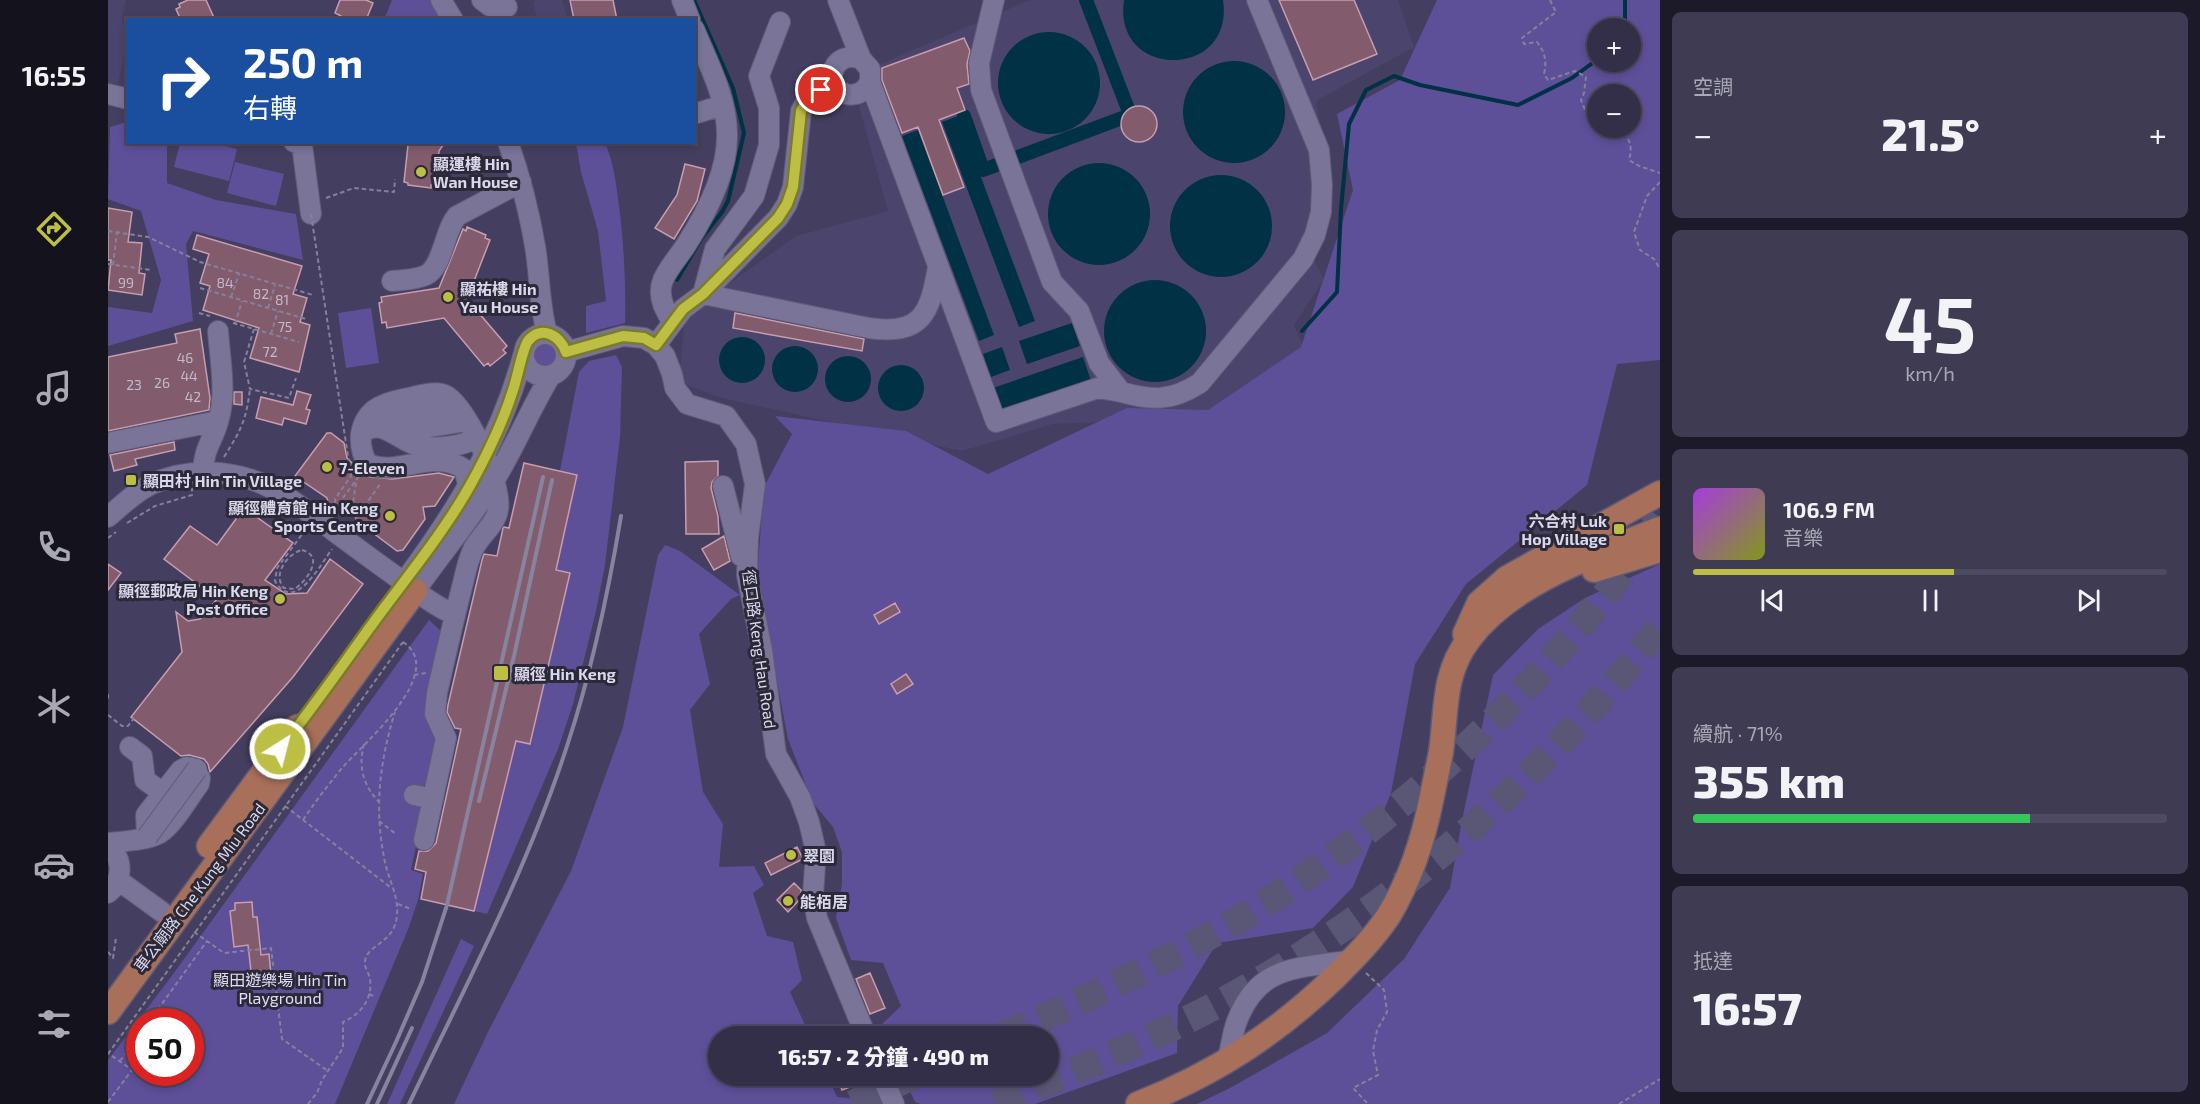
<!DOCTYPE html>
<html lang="zh-TW">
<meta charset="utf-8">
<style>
:root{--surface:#332f48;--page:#3e3b52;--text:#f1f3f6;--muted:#a9a9b4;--line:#4e4a60;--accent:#bcbf43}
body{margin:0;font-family:"Exo 2","Noto Sans TC",sans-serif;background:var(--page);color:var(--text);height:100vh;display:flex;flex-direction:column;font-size:22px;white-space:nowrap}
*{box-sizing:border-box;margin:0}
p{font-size:20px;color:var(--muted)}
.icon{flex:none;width:33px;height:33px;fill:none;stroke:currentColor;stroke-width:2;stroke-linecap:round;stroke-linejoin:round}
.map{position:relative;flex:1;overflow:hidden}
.sheet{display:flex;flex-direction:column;gap:12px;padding:12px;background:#1c1a28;width:540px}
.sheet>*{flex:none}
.top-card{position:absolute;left:18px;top:18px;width:570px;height:126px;border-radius:0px;box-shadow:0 3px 9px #0003,0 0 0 2px var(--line);background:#1a4fa0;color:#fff;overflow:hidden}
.controls{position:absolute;left:1479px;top:18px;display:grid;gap:12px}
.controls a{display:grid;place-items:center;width:54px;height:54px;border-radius:50%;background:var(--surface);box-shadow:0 3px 9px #0003,0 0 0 2px var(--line);font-size:30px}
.speed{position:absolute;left:18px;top:1008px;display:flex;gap:12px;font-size:30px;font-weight:700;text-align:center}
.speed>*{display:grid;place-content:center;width:78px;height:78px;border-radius:50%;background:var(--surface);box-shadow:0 3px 9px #0003,0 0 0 2px var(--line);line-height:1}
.speed .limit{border:9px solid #d22;background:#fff;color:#111}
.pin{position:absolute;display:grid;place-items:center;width:51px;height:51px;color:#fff;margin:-26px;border:3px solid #fff;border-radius:50%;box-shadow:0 2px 6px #0007}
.me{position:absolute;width:66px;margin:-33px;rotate:36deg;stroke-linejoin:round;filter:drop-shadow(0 0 4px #0008)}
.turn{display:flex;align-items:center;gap:21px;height:126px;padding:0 18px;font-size:27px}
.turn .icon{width:78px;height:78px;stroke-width:2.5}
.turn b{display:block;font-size:42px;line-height:51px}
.big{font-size:45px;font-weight:800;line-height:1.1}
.sheet .widget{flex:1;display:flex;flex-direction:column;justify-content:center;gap:9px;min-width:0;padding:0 21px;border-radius:9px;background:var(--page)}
.sheet .dial{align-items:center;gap:0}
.dial b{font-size:78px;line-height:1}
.song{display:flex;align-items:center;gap:18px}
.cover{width:72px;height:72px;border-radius:9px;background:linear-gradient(135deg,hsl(280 70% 55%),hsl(70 70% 35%))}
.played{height:6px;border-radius:3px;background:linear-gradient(90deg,var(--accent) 55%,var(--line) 55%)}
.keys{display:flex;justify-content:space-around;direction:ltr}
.heat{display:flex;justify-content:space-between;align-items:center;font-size:33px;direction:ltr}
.charge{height:9px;border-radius:4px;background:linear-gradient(90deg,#34c759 71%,var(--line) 0)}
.trip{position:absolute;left:600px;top:1026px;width:351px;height:60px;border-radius:30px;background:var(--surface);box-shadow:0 3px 9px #0003,0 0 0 2px var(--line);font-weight:800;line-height:60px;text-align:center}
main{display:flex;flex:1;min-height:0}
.dock{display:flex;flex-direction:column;width:108px;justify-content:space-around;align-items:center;background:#14131d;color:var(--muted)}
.dock .icon{width:42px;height:42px}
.dock .active{color:var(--accent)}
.dock b{font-size:27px;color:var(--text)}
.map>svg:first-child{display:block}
.built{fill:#4b446c}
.green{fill:#5e4f99;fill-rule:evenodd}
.water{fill:#003145}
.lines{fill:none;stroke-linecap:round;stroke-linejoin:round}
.stream{stroke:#003145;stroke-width:4}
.canal{stroke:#003145;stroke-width:14}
.building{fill:#825c6d;stroke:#c89db0;stroke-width:1.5}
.highway-tunnel{stroke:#5a5675;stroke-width:28;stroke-dasharray:28 14;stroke-linecap:butt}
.minor-casing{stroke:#605b76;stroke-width:22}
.major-casing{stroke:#605b76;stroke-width:27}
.path{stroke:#85819c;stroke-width:2;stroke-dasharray:4.5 3;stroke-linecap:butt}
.minor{stroke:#797498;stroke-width:20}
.major{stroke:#a8705b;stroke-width:24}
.rail{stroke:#88849f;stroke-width:4}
.minor-bridge-casing{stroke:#605b76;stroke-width:22;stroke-linecap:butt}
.path-bridge{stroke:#85819c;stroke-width:2;stroke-dasharray:4.5 3;stroke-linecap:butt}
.minor-bridge{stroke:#797498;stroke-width:20}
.route-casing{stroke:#7a7c2c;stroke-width:15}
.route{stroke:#bcbf43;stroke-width:10}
.poi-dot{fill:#bcbf43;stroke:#2b2938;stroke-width:2}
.labels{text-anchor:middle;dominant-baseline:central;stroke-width:6;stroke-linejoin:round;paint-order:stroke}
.number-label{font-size:14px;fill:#c4b9cc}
.poi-label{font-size:16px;font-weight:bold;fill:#dad8ec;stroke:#2b2938;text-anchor:start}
.street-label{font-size:16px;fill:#dad8ec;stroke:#2b2938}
.park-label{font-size:16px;fill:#e0ddf8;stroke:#2b2938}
</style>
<main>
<nav class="dock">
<b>16:55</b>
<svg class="icon active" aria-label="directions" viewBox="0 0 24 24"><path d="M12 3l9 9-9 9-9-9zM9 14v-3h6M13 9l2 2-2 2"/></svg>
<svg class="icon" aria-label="music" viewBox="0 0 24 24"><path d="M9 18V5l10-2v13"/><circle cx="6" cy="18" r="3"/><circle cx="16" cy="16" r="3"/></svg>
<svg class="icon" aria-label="phone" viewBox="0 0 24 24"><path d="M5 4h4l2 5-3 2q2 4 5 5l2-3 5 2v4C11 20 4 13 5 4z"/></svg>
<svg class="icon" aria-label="climate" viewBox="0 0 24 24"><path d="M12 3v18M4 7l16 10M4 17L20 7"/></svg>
<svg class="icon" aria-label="car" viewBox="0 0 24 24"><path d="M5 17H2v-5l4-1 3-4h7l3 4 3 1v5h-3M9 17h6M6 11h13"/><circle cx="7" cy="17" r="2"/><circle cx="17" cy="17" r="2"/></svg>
<svg class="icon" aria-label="filters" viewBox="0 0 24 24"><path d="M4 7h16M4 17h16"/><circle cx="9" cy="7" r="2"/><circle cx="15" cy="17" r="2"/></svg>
</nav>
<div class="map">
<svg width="1552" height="1104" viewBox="0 0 1552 1104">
<rect width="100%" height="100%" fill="#443f60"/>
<path class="built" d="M0,0H18L14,17L19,40L10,84L0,83Z
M429,0H454L459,19H429L425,1Z
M922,0H1290L1306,47L1208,101L1218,157L1224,211L1205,258L1216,279L1186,325L1201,358L1097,418L945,424L854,451L614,398L571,382L577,315L688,236L780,211L749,99L763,68Z"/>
<path class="green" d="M284,0H325L336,20H276Z
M1329,0H1552V360L1509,364L1479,485L1358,584L1307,664L1283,793L1245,887L1205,928L1109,943L1070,1006L1069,1053L927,1104H812L807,1102L795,1076H940V1036H777L773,1025L793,1006L775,963L743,960L728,918L734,884V852L725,827L705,803L680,739L649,577L656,487L684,434L667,416L798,431L880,474L1019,408L1100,410L1193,347L1245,190L1229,114L1292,80ZM1490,28H1522V62H1490ZM1490,94H1522V128H1490Z
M19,122L20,142L59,143V183L108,200L188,214L195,260L85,231L78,244L85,321L0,346V307L44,313L53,280L33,211L0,199L2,127Z
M72,143H105L129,149L121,181L66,167Z
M468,143H497C506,163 508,184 511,206C516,245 518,284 517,323L478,333V306L498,301L490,231L473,172Z
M127,162L176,174L168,206L119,193Z
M263,308L271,363L238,368L230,313Z
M418 355a19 19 0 1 1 38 0a19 19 0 1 1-38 0Z
M508,355L514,367L512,437L497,565L488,611L465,704L450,749L379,914L366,911L408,741L423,744L462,574L448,570L469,475L452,471L471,372L481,361Z
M557,545L572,551L632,595L623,599L591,634L602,684L582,710L595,792L615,824L611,867L646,866L656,885L645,893L659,936L685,942L694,980L682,992L702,1036H610V1076H719L729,1097L767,1101L768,1104H346L380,1032L463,871L515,727L550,555Z
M1552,564V1104H1089L1122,1088L1219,1033L1296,959L1342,888L1354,820L1385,675L1430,629L1477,598Z
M321,620L334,632L330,736L318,784L310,790V803L315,813L303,870L315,874L310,900L301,927L227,1104H0V1060L63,977ZM32,1022H82V1072H32Z
M353,939L366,946L292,1104H279Z"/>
<path class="water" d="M1016,0H1115C1127,80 1004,80 1016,0Z
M890 83a51 51 0 1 1 102 0a51 51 0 1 1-102 0Z
M1075 112a51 51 0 1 1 102 0a51 51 0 1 1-102 0Z
M850,116L927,321L911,327L834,122Z
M810,130L886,335L871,341L794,136Z
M940 214a51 51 0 1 1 102 0a51 51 0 1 1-102 0Z
M1062 226a51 51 0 1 1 102 0a51 51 0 1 1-102 0Z
M996 331a51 51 0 1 1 102 0a51 51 0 1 1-102 0Z
M964,323L972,346L919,364L911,341Z
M611 360a23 23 0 1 1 46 0a23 23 0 1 1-46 0Z
M664 369a23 23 0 1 1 46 0a23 23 0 1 1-46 0Z
M894,347L902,370L883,377L875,354Z
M717 379a23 23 0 1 1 46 0a23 23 0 1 1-46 0Z
M975,357L983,381L893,411L885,388Z
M770 388a23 23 0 1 1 46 0a23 23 0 1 1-46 0Z"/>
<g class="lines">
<path class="stream" d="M1517,28V0
M569,280L593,239L614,212L620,201L636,133L625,88L586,0
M1194,331L1229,292L1233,209L1241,124L1258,90L1286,76L1312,85L1410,105L1464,78L1490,59"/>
<path class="canal" d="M978,0L1020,109
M856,116L875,170L1014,118"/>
</g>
<path class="building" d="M80,0H98L107,20H73L68,9L72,7L71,4Z
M232,0H258L265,3L258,20H232L233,16L227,13Z
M462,0H505L509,20H466Z
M1171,0H1246L1269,54L1205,80Z
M856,38L862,51L859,64L861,84L849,88L857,110L831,120L856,187L835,195L810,127L794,133L774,80V68Z
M1013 124a18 18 0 1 1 36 0a18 18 0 1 1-36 0Z
M307,142H337L331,151L327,185H323V188L300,185V183L296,182L300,145H307Z
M577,164L597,169L589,201L566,239L547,228L569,195Z
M0,208L24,212L20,242L34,243L31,273L37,274L34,295L0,290L3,260H0Z
M359,227L378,235L377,238L382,240L359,299L399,346L395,350L398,353L382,366L380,363L376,366L336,318L279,328L278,322L274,323L271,303L274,302L273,297L331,288L355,229L358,231Z
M89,235L194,266L185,294L199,298L192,322L202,325L191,372L142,358L151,328L95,310L102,286L92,283L101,254L85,249Z
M627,313L756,339L754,351L625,328Z
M92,329L102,398L101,410L0,431V357L69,343L67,334Z
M189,391L203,395L198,409L202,410L198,424L176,418L174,425L148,418L153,397L185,405Z
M126,392H134V405L126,404Z
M219,433H223L236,443L239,458L257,476L284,479L331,473L346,477L327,506L315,507L317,519L295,550L289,551L248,520L247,514L232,516L221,508L219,498L187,476Z
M66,442L67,450L27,459L29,465L6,471L2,455Z
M610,461V476L604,482L603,488L610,516L611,534H578L577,462Z
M416,463L469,475L448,570L462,573L422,744L408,741L366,911L313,899L318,872L307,869L311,851H320L328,843L353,729L347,728L339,712L340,705L374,560L376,554L389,556L395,528L396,527L401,528Z
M136,508L185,543L157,580L178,594L199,593L222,559L255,584L185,677L102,772L100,764L96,759L81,755L73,756L23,717L74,652L68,612L80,621L92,619L109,599L56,559L82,526L109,545Z
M616,536L622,561L606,570L594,549Z
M0,564L13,573L0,590Z
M787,603L792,612L771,624L766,615Z
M798,674L805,684L789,694L783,684Z
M689,847L695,859L663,875L657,863Z
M686,883L693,890V898L680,912L669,900Z
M144,902L145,917H149L153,955L161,954L164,986L145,988L140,945L126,947L122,911L127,910V903Z
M762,973L777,1008L762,1014L748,979Z
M728,1076H762L763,1079L734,1090Z"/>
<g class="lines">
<path class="highway-tunnel" d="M893,1036C972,1002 1050,965 1125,923C1168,898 1209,869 1249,839C1366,749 1472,642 1552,517
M745,1104L804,1076
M888,1104C973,1068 1059,1034 1139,988C1303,894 1436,775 1552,627"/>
<defs>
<path id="minor" d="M333,0L345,20
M374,0L382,6L399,7
M574,0L582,20
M730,0L753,59L762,69V82
M725,84C721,65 735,52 753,59
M0,94L20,99
M586,114L615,105
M186,142L194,145L203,214
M400,142C412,176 421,211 427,246C432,275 431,305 439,333
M284,281C294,280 308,280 318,275C335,267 336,231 349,216L413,182
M595,294L607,249L646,196L661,145V108L651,76L672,22
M595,294L761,328C814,336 822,313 830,267
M565,322C556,310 549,295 555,280C560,268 571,256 578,245C598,214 620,172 619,134C619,98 600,63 586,29
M416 355a21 21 0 1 1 42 0a21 21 0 1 1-42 0Z
M548,345L575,309L595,294L670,218L679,204L685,187L693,111L701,96L725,84C735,99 754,98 762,82L888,422L990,388L1013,392L991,363L971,311L944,282L873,90L871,63L886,0
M458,352L515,336L536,338L548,345L557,356L564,374L567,388L579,404L618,416L638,444L647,484L640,538L639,575L654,650L668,754L692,797L701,822L708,852L705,895L709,918L758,1036
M1013,392C1045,401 1064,401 1092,383L1195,259L1207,235L1213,212L1214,185L1211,150L1149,0
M260,422L349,407
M285,433L359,421
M253,434C272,416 290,440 308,445C325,450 354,447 368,438
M0,443L110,421
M95,472C96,447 104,443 110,422C119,394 112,360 110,331
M615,486L633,556
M0,517C14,505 27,492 44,484C80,467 127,469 163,488C186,500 206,516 227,532C250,549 273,566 297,583C313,595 329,607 347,615
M296,582C348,512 392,441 415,356
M307,591C333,554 362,520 386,481C407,447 422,409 443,375
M22,747L34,756L37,780L55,793
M306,795L325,799
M316,840L338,738L327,714L329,693C337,658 345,622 354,587C357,576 359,563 364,552C370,536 387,527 390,510C395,486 360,409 339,396C328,389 307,397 295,399C273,403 257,411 253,434C252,445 254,455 260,464C291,477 324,448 356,469L361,487
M0,843C16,841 38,841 52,833C66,824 81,797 91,784L92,778L85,768L79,767L73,770L38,815L39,837
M0,846C16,859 15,880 0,893
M10,880L54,912
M1119,1062C1123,1048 1124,1034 1129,1021C1151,963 1192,969 1244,960
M774,1076L786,1104"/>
<path id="major" d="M1486,570L1552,550
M1357,634L1371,603L1399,578L1552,493
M101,846L189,727
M0,1012L307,591
M1030,1104C1106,1074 1168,1034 1227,977C1246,958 1266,938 1281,915C1302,880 1316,837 1324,796C1327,781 1330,767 1333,752C1339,710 1334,675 1361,639C1403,582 1489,554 1552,529"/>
</defs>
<use href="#minor" class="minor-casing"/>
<use href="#major" class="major-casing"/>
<path class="path" d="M1442,0L1448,12L1414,38L1416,44L1429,42C1437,52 1439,61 1436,74L1440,80L1467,71L1478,77L1476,93L1473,100L1477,110L1490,116
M1510,128C1522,138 1525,145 1521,160L1531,166L1552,173
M1552,182L1539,196L1526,232L1532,250L1546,259L1552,269
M218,198L246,188L286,192L287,179
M0,231L40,237L92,262L205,295
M0,264L43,270
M5,265L9,232
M92,288L198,319
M123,297L131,274
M160,308L167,285
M91,313L102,316
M125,323L191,342
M127,324L134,301
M146,329L136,362L142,389L181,398L188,378
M163,334L170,311
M116,457C133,430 138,421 142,389
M226,510L251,476
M230,513L244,510L248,482
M19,523L47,506L84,495V488
M243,525L273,483
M198,529L169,568L167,581C186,615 213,564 224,549
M0,538L8,532
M194,550C217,556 199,580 187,589L176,588C164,575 179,554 194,550Z
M306,675L318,673
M0,694V699
M0,715L14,726H20L26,718
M256,744C250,767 255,785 271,802
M177,806L282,887
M195,820C207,802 220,785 234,768C254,745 341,672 295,642
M271,821L288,834
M290,904L303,909
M86,932L116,953L163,948L174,1039L220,1071
M0,952L5,958L8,938
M1258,973L1276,990L1279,1012L1269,1030L1265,1051L1270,1075L1245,1088L1260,1104
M261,994L268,997
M41,1022L99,941
M0,1054L295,642
M12,1061L32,1034
M0,1102L24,1070L0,1053
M200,1104L209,1093L214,1080L235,1048V1022C252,1015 265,999 262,979C261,973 256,967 257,962C258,944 287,944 289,915C291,895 279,877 276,857C266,808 272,760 287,712
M1511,1104L1552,1079"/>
<use href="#minor" class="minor"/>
<use href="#major" class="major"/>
<path class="rail" d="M371,801L406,656L444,480
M259,1104L288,1042L314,982L339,905L435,477
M269,1104L304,1028
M301,1104C357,987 419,870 459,746C484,671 500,594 513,516"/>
<defs>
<path id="minor-bridge" d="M39,837L89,769"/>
</defs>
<use href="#minor-bridge" class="minor-bridge-casing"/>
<path class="path-bridge" d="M203,214L243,476L227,499L228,513"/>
<use href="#minor-bridge" class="minor-bridge"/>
</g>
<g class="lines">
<defs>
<path id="route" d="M172,749C209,703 242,654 277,607C307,567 339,527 363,484C379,455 394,425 404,393C409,381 414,349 420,341C434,324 452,336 458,352L515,336L536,338L548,345L575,309L595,294L670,218L679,204L685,187L693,111L701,96L713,90"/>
</defs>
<use href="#route" class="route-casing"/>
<use href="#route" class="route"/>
</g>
<g class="poi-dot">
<circle cx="313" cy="172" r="6"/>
<circle cx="340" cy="297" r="6"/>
<circle cx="219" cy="467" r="6"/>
<rect x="17" y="474" width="12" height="12" rx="3"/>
<circle cx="282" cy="516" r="6"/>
<rect x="1505" y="523" width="12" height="12" rx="3"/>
<circle cx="172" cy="599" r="6"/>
<rect x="385" y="665" width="16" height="16" rx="3"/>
<circle cx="683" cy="855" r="6"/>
<circle cx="680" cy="901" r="6"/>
</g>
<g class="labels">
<g class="number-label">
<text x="18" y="282">99</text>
<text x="117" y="282">84</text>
<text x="153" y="293">82</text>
<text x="174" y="299">81</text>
<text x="177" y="326">75</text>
<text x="162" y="351">72</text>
<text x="77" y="357">46</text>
<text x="81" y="375">44</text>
<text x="54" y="382">26</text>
<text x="26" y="384">23</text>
<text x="85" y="396">42</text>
</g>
<g class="poi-label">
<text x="325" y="163">顯運樓 Hin<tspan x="325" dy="18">Wan House</tspan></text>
<text x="352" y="288">顯祐樓 Hin<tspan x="352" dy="18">Yau House</tspan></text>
<text x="231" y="467">7-Eleven</text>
<text x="35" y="480">顯田村 Hin Tin Village</text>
<text x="270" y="507" text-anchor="end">顯徑體育館 Hin Keng<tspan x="270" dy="18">Sports Centre</tspan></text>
<text x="1499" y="520" text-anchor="end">六合村 Luk<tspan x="1499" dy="18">Hop Village</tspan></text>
<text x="160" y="590" text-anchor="end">顯徑郵政局 Hin Keng<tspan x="160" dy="18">Post Office</tspan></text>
<text x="406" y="673">顯徑 Hin Keng</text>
<text x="695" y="855">翠園</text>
<text x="692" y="901">能栢居</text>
</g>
<g class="street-label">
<text transform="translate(652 649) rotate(82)">徑口路 Keng Hau Road</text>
<text transform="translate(91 887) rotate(-53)">車公廟路 Che Kung Miu Road</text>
</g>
<g class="park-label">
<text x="172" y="979">顯田遊樂場 Hin Tin<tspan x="172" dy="18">Playground</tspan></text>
</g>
</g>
</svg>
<div class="controls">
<a>+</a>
<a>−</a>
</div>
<div class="speed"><div class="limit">50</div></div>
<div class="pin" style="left:713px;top:90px;background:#d93025"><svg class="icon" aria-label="arrive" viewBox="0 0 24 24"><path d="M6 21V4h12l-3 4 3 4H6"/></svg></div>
<svg class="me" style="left:172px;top:749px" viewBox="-20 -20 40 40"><circle r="17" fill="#bcbf43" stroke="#fff" stroke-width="3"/><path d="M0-11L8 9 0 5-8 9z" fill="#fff"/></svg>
<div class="trip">16:57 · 2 分鐘 · 490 m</div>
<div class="top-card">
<div class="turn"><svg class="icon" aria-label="right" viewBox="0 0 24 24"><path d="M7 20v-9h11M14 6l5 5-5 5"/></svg><div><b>250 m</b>右轉</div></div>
</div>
</div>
<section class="sheet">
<div class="widget"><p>空調</p>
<div class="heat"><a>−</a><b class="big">21.5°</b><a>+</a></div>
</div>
<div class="widget dial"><b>45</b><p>km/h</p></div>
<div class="widget">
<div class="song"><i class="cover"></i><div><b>106.9 FM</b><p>音樂</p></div></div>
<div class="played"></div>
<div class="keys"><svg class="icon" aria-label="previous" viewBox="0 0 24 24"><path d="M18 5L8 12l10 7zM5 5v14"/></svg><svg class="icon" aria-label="pause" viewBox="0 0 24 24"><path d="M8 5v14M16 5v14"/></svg><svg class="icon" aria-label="next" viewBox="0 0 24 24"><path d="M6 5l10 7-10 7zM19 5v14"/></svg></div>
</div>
<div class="widget"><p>續航 · 71%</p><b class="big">355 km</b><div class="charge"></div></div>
<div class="widget"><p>抵達</p><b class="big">16:57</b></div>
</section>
</main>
